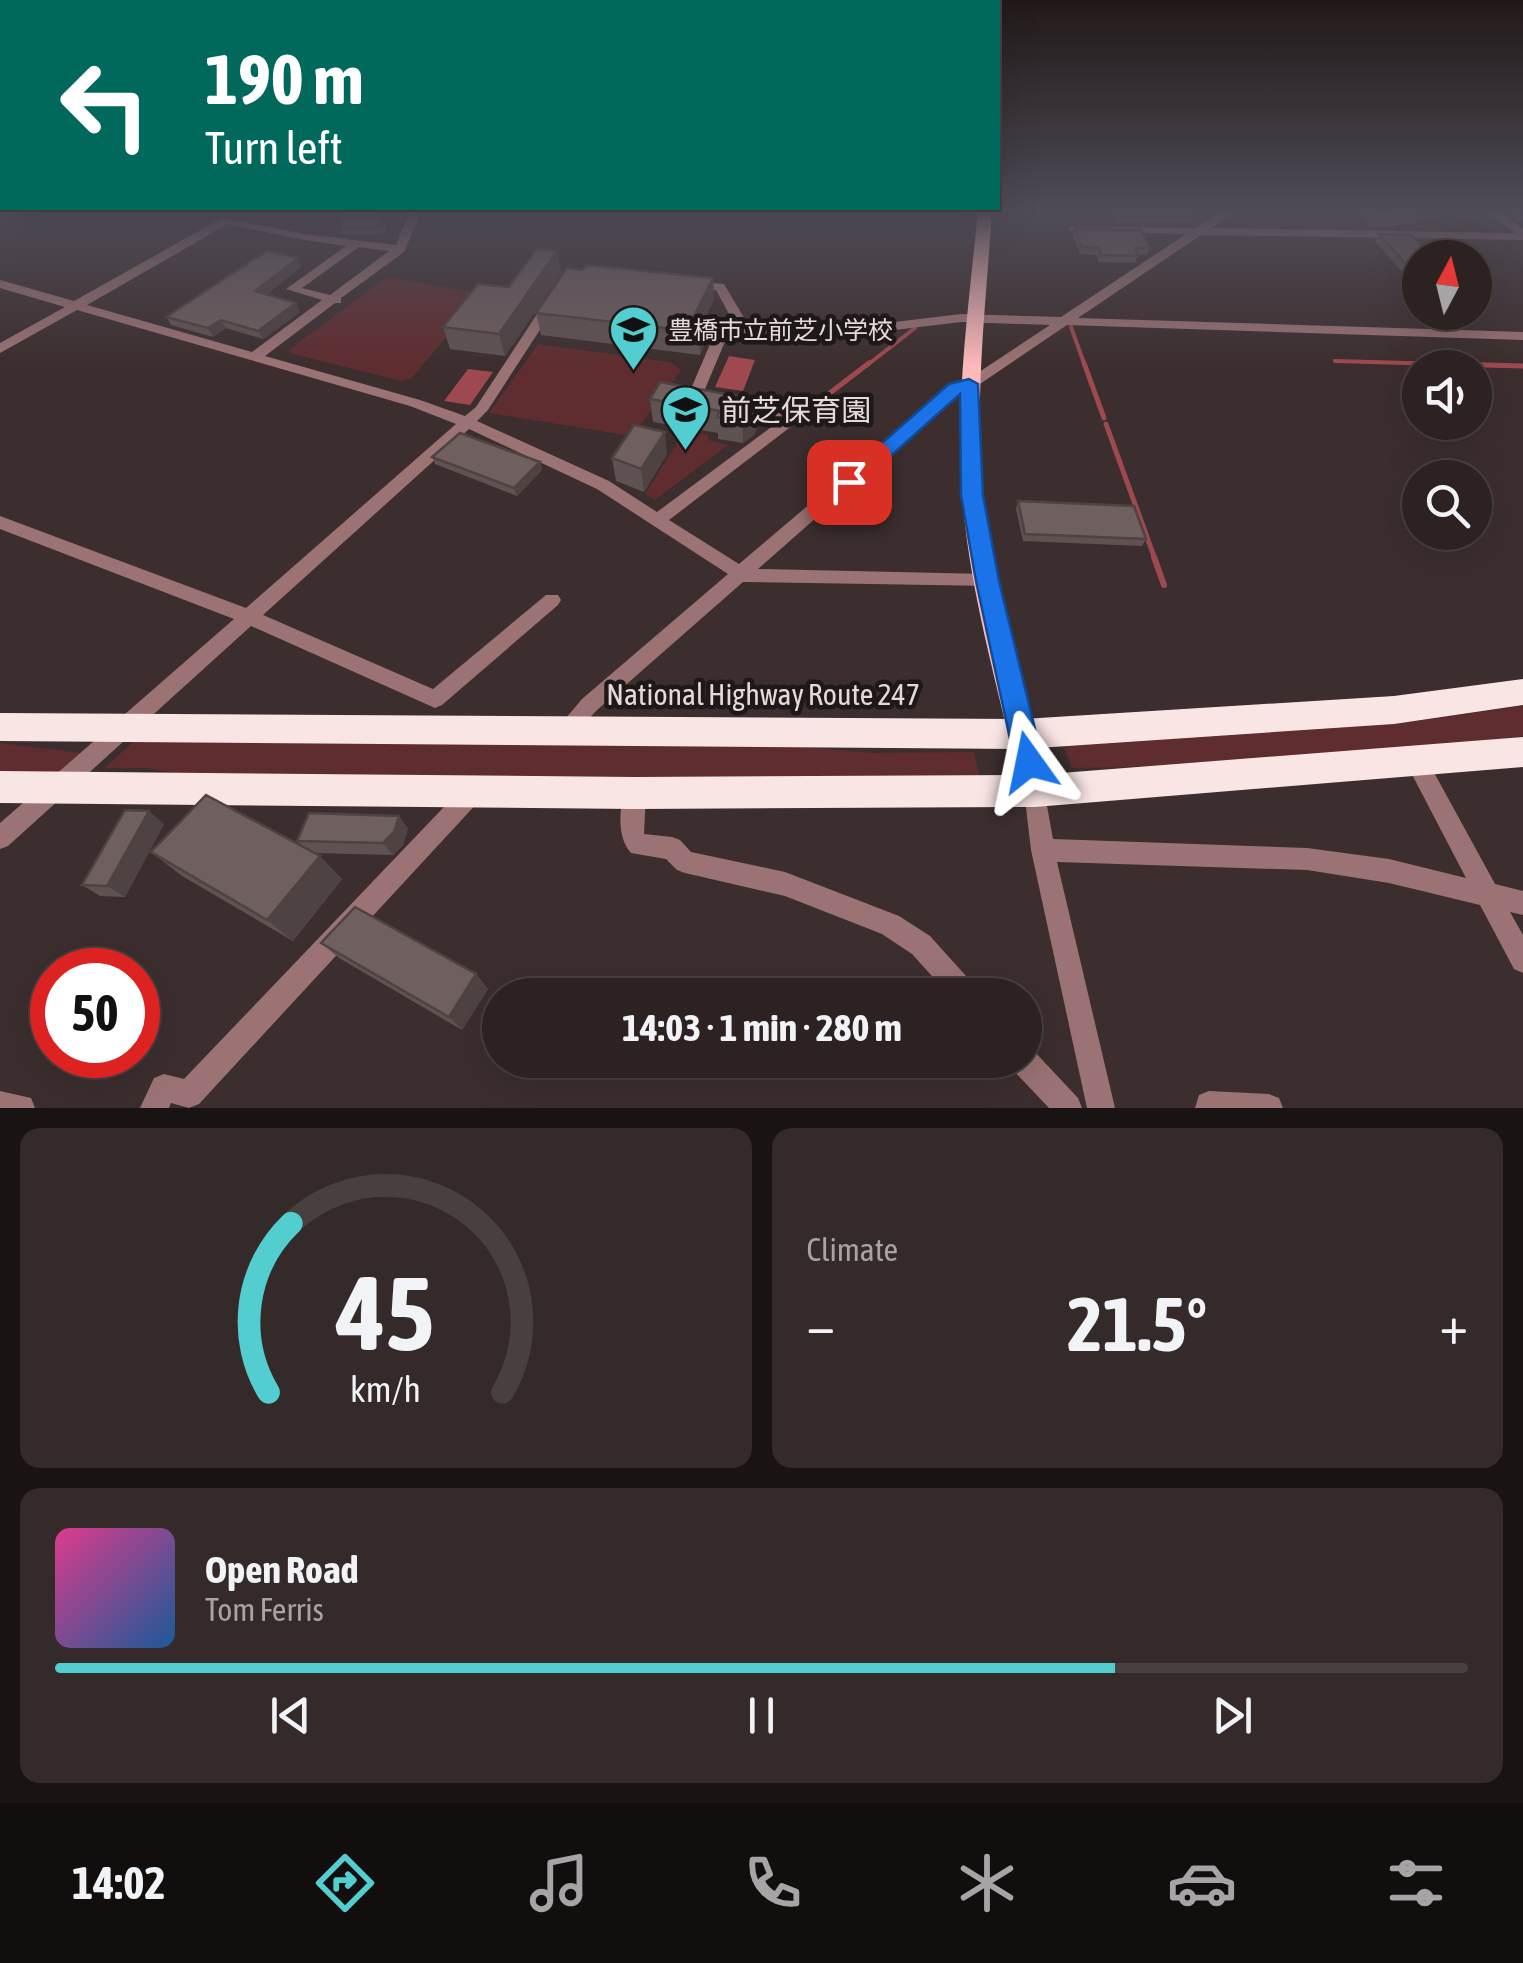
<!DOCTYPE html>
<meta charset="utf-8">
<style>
:root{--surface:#2d2222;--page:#352a2a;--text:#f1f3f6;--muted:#a7a4a5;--line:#483f40;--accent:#52cdd0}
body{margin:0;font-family:"Asap Condensed","Noto Sans JP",sans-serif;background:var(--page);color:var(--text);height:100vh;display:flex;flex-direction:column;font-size:38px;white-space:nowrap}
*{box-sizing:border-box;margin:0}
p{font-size:32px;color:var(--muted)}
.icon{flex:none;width:55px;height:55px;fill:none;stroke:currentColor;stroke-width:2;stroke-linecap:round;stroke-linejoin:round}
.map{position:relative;height:1108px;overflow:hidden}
.drawer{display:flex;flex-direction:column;gap:20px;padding:20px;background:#191313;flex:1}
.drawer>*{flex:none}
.banner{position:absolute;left:0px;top:0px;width:1000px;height:210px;box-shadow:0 10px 40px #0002,0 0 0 2px var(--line);background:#00695c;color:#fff;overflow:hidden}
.needle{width:65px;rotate:7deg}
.fabs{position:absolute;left:1402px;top:240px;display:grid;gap:20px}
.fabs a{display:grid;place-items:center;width:90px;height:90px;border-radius:50%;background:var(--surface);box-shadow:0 10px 40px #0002,0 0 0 2px var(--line);font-size:50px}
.speed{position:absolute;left:30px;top:948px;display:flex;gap:20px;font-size:50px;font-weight:700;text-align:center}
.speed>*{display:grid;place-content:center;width:130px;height:130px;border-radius:50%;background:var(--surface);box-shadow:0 10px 40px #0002,0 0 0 2px var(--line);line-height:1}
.speed .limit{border:15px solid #d22;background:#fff;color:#111}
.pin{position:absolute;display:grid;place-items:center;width:85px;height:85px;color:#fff;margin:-42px;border-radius:20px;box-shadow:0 5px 15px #0006}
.me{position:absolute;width:110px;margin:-55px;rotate:348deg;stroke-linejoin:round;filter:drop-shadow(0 0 8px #0008)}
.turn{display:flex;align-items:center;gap:35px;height:210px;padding:0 40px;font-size:45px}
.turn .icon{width:130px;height:130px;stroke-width:2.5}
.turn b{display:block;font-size:70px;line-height:85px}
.big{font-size:75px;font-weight:700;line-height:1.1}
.drawer .widget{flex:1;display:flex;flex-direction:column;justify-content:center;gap:15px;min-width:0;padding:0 35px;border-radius:20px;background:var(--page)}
.drawer .dial{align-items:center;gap:0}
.dial svg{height:260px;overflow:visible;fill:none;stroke:var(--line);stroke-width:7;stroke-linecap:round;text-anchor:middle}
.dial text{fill:var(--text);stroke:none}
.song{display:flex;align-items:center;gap:30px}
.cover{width:120px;height:120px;border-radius:15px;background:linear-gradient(135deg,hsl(330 70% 55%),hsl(210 70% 35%))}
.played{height:10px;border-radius:5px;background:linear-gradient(90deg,var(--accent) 75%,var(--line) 75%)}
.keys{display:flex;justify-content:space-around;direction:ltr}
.heat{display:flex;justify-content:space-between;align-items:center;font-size:55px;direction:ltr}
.drawer .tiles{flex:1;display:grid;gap:20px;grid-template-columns:1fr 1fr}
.widget:last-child{grid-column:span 2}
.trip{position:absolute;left:482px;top:978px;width:560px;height:100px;border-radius:50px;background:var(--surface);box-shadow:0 10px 40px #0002,0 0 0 2px var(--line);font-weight:700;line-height:100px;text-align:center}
.dock{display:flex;height:160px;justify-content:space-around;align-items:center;background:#120e0e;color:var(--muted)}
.dock .icon{width:70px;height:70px}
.dock .active{color:var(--accent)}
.dock b{font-size:45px;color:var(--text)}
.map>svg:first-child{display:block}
.green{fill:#5f2d30}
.water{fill:#9e494f}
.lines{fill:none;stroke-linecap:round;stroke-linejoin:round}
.stream-far2{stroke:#9e494f;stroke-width:4}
.stream-far1{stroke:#9e494f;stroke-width:5}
.stream{stroke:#9e494f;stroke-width:6}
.minor{fill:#9b7374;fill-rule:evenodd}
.major{fill:#fbb9ba;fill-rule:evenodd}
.highway{fill:#fae5e5;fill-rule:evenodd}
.wall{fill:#605252}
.shaded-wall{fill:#4e4242}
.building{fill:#705f5f;stroke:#4e4242;stroke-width:2.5}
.route{fill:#1a73e8;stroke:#114b97;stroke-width:2.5}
.labels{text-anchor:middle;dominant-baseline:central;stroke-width:9;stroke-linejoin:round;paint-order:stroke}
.far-poi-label{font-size:25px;fill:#e3dad9;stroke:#1e1818;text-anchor:start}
.poi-label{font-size:30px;fill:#e3dad9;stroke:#1e1818;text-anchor:start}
.street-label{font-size:30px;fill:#e3dad9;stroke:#1e1818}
</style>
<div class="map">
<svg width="1523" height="1108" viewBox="0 0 1523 1108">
<rect width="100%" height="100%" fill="#3c2e2e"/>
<path class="green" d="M387,277L482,294L412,378L402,381L290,353L291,348Z
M538,344L670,362L681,370L632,436L489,413Z
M685,431L709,435L708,440L728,445L655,500L645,494Z
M1523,706V736L1321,763L1071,768L1062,739L1417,721Z
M136,739L789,746L873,753L974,752L980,780L189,776L146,768H105Z
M0,743L81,753L56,777H0Z"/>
<path class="water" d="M729,356L755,360L743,391L715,387Z
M468,369L493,372L470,405L444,401Z"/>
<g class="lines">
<path class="stream-far2" d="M1071,327L1085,366
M1335,361L1513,366
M866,366L915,328"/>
<path class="stream-far1" d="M1084,363L1104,418
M1419,363L1523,366
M756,410L796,419L869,363
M1106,424L1155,559"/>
<path class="stream" d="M1154,557L1164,585"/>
<path class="minor" d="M405,211H416L419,217L404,252L341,298V303H335L265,356L420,400L465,416L476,407L545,302H555L556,305L488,410L477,421L609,481L657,512L778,422L732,414V408L797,416L799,419L797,422L669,520L739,564L950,385L964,382L1050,325L961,322L878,332L800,331L768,335L729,332L700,401L704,405L702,408L691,410L684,405L717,328L724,324L735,325L716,290L689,287V281L724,284L749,326L878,324L961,314L1061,317L1186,234L1069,231V227L1073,226L1196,228L1222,211H1234L1211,228L1515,233L1486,211H1498L1523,229V240L1201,235L1078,318L1523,332V340L1067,325L974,388L960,391L758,569L987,574L993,576L996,581L993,586L743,582L596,711L573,736L566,739L559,736L556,730L582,699L728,574L597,489L469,429L263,615L433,689L546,595H558L561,600L558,605L442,705L435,708L251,626L8,846L0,849V823L234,619L0,529V516L246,608L456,424L410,406L77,310L0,353V343L65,307L0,288V280L74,301L222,218L304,234L396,245L407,217ZM228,224L304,240L346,246L286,289L322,300L252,352L87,305ZM359,247L389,251L330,295L302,288Z
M1417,753L1425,756L1495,884L1523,891V915L1510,912L1523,935V973L1514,969L1480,905L1389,883L1307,870L1057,862L1115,1108H1087L1031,850L1024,791L1027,784L1035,781L1043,784L1053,839L1307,848L1389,859L1466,878L1406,763L1409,756Z
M472,783L480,786L483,793L480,800L199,1104L189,1108L171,1103L169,1108H140L154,1078L164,1074L184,1079L464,786Z
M635,783L643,786L646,793L644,834L672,837L680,840L691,852L785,872L899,916L930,936L975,986L979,995H949L912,954L882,934L785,896L685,873L677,870L666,859L631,853C616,837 619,805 627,786Z
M1025,1047L1033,1050L1078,1098L1082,1108H1049L1013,1070L1010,1060H1025Z
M0,1091L31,1098L35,1108H0Z
M1209,1091L1269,1094L1279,1098L1283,1108H1195L1199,1095Z"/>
<path class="major" d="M978,211H992C986,304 974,399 983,493C992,595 1026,692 1049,791L1045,800L1035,804L1025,800L1021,791C1000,692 969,594 962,492C955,399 969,304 978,211Z"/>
<path class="highway" d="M1523,679V705L1394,724L1023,749L0,741V713L1023,719L1394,696Z
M1523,737V767L1035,807L635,809L0,803V771L635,777L1035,775Z"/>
</g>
<path class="wall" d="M317,211H383L386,234L344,235L342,228L341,211L319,215Z
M1110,211H1192L1195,216L1192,223H1116Z
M1358,211H1413L1419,217L1415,224L1398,223L1396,227H1371Z
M1503,211H1523V222H1520Z
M1075,228L1150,248L1147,255H1138L1135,263L1099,262L1096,255L1080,254L1073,235Z
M1379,234L1420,258V271H1401L1375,241Z
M557,251L561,273L505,356L450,349L443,327L509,287Z
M301,267L266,295L300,312L263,339L226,328L213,337L171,325L166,317Z
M713,278L714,299L705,319L706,341L700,355L541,335L536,313Z
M660,382L759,423L754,435L743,443L718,439V433L653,422L650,399Z
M667,454L644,492L616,481L612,458Z
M432,457L540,462L542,470L517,496L435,464Z
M1018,501L1146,539L1142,546L1023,541L1016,509Z
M164,824L125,897L100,896L82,885Z
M408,828L403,845L393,855L314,853L342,879L293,941L182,876L151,852L304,848L297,841Z
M321,943L476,974L488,989L462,1030L339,958Z"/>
<path class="shaded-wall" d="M317,211H343L319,215Z
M557,251L561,273L505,356L499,334Z
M298,258L301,267L260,300L255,291Z
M713,278L714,299L698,332L693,318Z
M296,303L300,312L263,339L258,331Z
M705,319L706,341L700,355L699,332Z
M221,320L226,328L213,337L208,328Z
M759,400V423L754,435L743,443L742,421Z
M665,432L667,454L644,492L641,469Z
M540,462L542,470L517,496L514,488Z
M149,811L164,824L125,897L107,886Z
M399,816L408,828L403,845L393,855L383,843Z
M320,856L342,879L293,941L267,920Z
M476,974L488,989L462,1030L449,1017Z"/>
<path class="building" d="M341,211H382L384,227L342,228Z
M1116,211H1192L1195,216H1118Z
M1367,211H1413L1419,217L1396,216L1400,220H1375Z
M1075,228L1141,230L1150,248H1135L1138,256L1101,255L1099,248L1082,247Z
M1379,234L1411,235L1433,258H1420V264H1406Z
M537,249L557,251L499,334L443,327L478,284L509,287Z
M267,251L298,258L255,291L296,303L258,331L221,320L208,328L166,317Z
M586,265L713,278L693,318L705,319L699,332L536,313L567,268L582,270Z
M660,382L759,400L754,413L742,421L717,417L720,411L650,399Z
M634,425L665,432L641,469L612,458Z
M460,433L540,462L514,488L432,457Z
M1018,501L1134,506L1146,539L1025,534Z
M206,795L320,856L267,920L151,852Z
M125,810L149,811L107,886L82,885Z
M309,813L399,816L394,832L383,843L297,841Z
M355,907L476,974L449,1017L321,943Z"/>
<linearGradient id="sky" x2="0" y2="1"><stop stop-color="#211919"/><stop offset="0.58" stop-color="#504c57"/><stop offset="1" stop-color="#504c57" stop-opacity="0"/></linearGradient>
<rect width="1523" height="366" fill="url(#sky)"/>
<path class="route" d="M969,379L978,384L983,495L999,581L1043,762L1039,771L1029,775L1019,771L1015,762L976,581L961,495L960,394L856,487H841L838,482L949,384Z"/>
<defs>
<symbol id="school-pin" viewBox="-11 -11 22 30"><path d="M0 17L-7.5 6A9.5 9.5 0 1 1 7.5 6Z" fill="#52cdd0" stroke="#1e1818"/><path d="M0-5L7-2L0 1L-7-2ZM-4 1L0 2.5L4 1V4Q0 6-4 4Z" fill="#111"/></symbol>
</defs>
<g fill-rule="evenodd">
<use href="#school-pin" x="606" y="302" width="55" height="75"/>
<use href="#school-pin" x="658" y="382" width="55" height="75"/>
</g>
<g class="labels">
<g class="far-poi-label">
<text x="668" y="330">豊橋市立前芝小学校</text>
</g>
<g class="poi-label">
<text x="721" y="410">前芝保育園</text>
</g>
<g class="street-label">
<text x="763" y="694">National Highway Route 247</text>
</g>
</g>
</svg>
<div class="fabs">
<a><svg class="needle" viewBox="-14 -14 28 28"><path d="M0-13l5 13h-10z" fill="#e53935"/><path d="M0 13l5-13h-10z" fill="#a7a4a5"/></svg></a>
<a><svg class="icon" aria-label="sound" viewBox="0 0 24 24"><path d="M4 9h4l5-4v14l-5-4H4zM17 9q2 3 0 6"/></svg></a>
<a><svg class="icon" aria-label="search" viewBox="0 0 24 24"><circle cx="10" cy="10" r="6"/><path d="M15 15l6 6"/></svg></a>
</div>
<div class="speed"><div class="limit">50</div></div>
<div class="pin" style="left:849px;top:482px;background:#d93025"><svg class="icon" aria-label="arrive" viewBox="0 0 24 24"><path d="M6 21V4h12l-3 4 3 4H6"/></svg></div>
<svg class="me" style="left:1029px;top:762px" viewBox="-20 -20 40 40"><path d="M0-17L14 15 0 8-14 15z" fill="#1a73e8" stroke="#fff" stroke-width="4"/></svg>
<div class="trip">14:03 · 1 min · 280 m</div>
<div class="banner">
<div class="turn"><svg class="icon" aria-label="left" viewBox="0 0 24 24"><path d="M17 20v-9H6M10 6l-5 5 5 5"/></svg><div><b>190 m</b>Turn left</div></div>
</div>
</div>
<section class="drawer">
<div class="tiles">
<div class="widget dial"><svg viewBox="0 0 100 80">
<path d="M14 69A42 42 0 1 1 86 69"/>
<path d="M14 69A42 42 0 0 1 21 17" stroke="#52cdd0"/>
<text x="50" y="56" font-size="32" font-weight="700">45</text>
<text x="50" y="72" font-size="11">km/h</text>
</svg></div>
<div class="widget"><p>Climate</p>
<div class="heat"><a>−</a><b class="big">21.5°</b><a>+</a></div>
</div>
<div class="widget">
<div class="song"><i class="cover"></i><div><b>Open Road</b><p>Tom Ferris</p></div></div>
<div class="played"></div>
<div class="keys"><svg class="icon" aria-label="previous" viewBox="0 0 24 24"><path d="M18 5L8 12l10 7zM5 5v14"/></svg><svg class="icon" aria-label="pause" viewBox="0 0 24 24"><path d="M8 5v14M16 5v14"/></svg><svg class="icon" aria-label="next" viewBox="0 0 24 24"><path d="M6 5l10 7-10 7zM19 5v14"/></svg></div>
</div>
</div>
</section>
<nav class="dock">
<b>14:02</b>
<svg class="icon active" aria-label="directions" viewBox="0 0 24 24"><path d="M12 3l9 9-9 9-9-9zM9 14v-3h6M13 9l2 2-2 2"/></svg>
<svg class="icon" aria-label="music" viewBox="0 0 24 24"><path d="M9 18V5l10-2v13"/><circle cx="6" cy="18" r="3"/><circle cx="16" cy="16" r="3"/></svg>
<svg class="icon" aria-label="phone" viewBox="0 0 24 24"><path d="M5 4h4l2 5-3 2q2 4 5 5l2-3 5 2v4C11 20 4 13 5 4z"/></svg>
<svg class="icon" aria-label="climate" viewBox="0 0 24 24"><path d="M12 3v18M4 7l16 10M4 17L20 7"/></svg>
<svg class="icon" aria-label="car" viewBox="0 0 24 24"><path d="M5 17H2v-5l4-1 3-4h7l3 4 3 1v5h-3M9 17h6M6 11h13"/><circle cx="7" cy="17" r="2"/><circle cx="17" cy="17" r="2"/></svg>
<svg class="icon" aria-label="filters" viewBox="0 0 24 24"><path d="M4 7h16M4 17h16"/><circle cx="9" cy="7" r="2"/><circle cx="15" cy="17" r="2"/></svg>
</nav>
